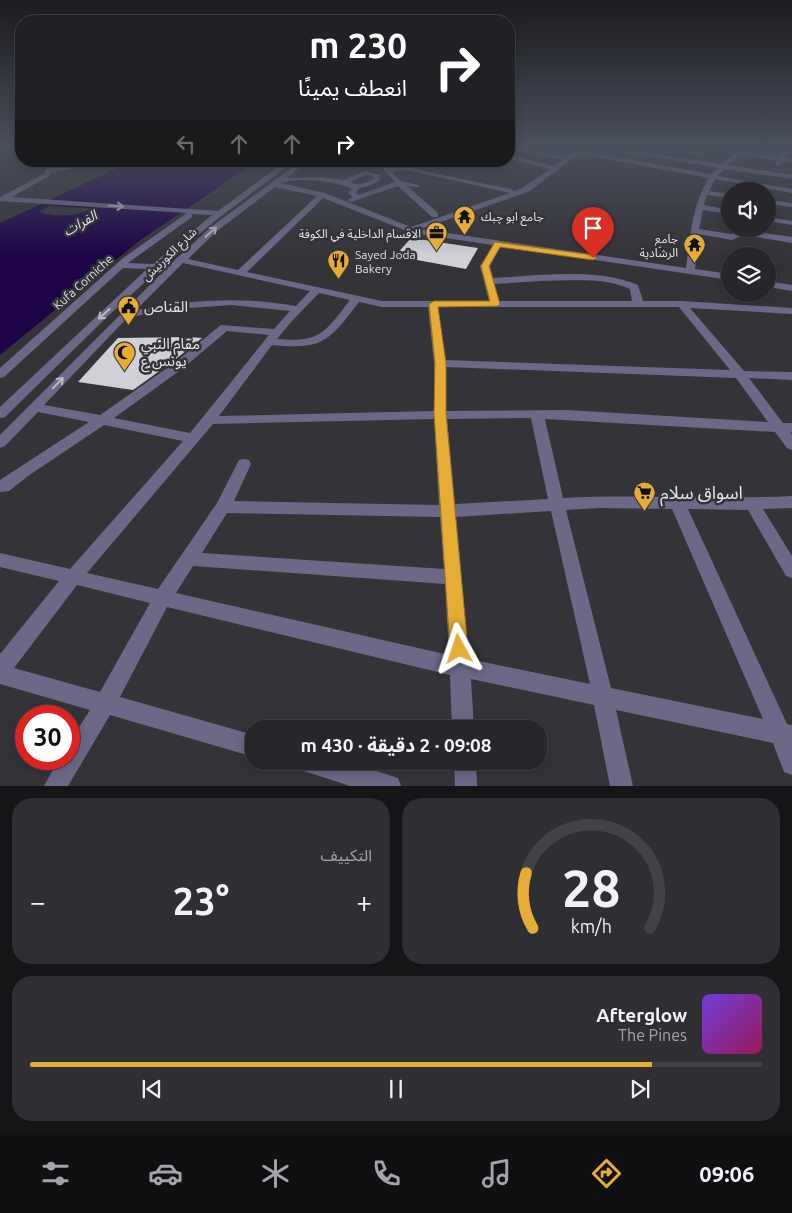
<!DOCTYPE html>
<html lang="ar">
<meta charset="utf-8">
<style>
:root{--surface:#27262a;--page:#2f2e32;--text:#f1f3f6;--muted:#a4a5a8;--line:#434347;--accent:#e6ad36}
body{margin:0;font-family:Ubuntu,"Noto Sans Arabic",sans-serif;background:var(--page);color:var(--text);direction:rtl;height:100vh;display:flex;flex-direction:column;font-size:19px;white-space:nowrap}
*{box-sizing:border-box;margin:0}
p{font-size:16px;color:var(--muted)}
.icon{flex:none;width:28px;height:28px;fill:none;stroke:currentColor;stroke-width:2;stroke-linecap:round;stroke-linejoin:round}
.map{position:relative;height:786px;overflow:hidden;direction:ltr}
.panel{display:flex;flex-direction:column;gap:12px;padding:12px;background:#151517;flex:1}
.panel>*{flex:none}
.guide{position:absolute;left:15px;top:15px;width:500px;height:152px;border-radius:20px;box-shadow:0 2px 12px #0003,0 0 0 1px var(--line);direction:rtl;background:#202124;color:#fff;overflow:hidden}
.buttons{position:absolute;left:721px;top:182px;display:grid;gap:10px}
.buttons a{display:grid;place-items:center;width:55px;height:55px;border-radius:50%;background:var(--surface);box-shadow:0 2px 12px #0003,0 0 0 1px var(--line);font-size:25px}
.speed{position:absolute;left:15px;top:705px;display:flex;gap:10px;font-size:25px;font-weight:700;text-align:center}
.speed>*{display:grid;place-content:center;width:65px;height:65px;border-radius:50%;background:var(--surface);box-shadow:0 2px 12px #0003,0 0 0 1px var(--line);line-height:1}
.speed .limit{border:8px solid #d22;background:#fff;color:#111}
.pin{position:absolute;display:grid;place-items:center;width:42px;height:42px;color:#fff;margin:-51px -21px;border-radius:50% 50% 50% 0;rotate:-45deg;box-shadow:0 0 5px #0007}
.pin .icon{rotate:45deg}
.me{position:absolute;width:55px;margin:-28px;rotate:355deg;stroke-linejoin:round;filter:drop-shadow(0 0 4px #0008)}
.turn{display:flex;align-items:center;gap:18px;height:105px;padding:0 25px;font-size:22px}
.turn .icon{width:65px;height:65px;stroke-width:2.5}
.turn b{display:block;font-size:35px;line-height:42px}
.lanes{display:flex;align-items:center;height:48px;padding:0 25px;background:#0003;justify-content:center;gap:25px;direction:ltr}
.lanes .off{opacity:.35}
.big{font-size:38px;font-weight:700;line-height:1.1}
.panel .tile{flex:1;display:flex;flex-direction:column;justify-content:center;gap:8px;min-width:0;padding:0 18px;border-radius:20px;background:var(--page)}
.panel .dial{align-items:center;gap:0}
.dial svg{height:130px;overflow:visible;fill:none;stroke:var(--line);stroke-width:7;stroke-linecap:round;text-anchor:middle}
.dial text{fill:var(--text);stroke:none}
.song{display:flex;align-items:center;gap:15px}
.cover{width:60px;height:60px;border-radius:8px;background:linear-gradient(135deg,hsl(260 70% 55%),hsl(330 70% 35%))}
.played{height:5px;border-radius:2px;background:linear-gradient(90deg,var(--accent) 85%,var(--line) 85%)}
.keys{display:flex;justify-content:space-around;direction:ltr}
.heat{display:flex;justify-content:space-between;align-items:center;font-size:28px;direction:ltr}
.panel .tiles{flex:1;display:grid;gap:12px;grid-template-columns:1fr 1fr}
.tile:last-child{grid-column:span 2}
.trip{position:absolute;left:245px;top:720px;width:302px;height:50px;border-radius:20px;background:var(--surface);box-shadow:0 2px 12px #0003,0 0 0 1px var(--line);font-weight:700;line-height:50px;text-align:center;direction:rtl}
.dock{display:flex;height:80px;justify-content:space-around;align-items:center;background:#100f11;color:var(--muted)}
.dock .icon{width:35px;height:35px}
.dock .selected{color:var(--accent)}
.dock b{font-size:22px;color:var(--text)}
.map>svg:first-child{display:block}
.water{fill:#1e0447;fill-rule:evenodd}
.building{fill:#d1d0d7}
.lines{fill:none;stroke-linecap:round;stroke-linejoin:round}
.minor{fill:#6d6888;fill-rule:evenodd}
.oneway{stroke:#bab8c5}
.route{fill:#e6ad36;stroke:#967023}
.labels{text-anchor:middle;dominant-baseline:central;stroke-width:5;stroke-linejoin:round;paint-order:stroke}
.far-poi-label{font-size:12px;fill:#e3e3e6;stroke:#343338;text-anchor:start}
.far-street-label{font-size:12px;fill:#e3e3e6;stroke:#343338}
.far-water-label{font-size:14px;font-style:italic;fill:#dfddf1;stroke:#343338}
.poi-label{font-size:15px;fill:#e3e3e6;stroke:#343338;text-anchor:start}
.near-poi-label{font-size:18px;fill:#e3e3e6;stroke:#343338;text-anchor:start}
</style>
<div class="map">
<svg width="792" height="786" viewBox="0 0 792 786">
<rect width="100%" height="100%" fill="#343338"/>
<path class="water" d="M133,161H257L139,241L0,355V223ZM49,206L88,208L90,209C77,217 53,217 39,212Z"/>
<path class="building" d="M411,238L478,248L466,269L395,256Z
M188,337L202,338L172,362L133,390L78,382L118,338Z"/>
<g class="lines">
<path class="minor" d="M509,145L566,157L585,145L587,147L582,151L711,174L718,168L588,146L598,145L721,164L747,145H754L745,152L779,157L786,145L792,146L785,158L792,159V163L783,162L778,167L775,165L777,161L741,155L728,165L792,175V179L724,169L718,176L792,189V193L715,179L709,191L730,194V198L707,195L704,205L730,210V214L703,210L699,229L731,234L743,230L792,237V243L744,235L732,240L699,234L695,269L730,274V280L501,246L490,266L493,278C537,276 597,267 638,285L643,301H682L792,308V314L690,308L744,371L792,372V380L749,378L783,423H792V433L790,432L792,435V450L787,448L775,432L545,419L563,498C640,494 716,500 792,496V508L763,509L792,556V578L786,576L748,510L688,509L787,724L792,725V775L784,772L773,743L616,710L633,786H610L594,705L471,679L474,729H452L450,675L167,607L120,697L254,735V757L110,715L68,786H44L59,759H69V743L90,710L0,684V654L59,581L0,567V553L70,569L183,441L104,425L28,476L9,491L0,492V480L89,422L38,412L5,446L0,448V435L177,258L211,227L301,161H308L287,178L319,177L344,180L364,171L380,175L379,181L369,186L359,188L356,193L359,195L395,182L376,161H383L389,168L407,166L428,172L511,189L514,191L522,188L550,169L509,159V155L554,166L562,160L509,149ZM579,154L709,178C692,205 690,237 686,268L420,229L528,192ZM407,170L510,193L411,227L325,193L280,183C297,177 335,180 352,189L348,193L353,197L347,200L351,202L398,186L432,217H438V213L407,186L419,187V185L401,181L392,172ZM365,175L373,176L374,179C366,183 359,186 350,182ZM275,187L317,196L238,270L188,259L217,231ZM323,198L412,233L493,245L480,266L489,301H382L247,272ZM183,263L310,291L296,306C242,296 189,300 136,310ZM541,281C570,281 604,277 630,289L632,301H499L494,284ZM319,293L350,300C325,332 321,343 277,339L291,322ZM359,302L382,307H428L434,363V411L219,416L272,345C324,350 329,341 359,302ZM232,305L290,311L274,329L221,325L173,364L100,415L44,405L128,317L189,308ZM438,307H679L730,370L445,360ZM227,331L269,335L190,433L114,418L182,369ZM446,367L736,378L768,422L567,410L446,411ZM531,418L548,499L455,504L447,419ZM434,419L439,505L234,501L251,464L249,460L244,459L239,460L217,503L158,589L87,573L213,424ZM599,508L672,509L763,719L611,688L566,510ZM551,511L590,684L469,659L456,517ZM227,513L440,517L444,569L202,553ZM193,566L445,584L449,655L176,593ZM77,585L150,603L100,692L14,668Z
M644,145H660L705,154L702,156Z
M50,161H56L53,168L91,161H106L51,173L49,176L12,197L218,211L286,161H294L216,220L179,251L108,316L5,417L0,418V407L147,269L123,268L4,377L0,378V368L123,258L187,213L0,201V197L44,174ZM192,214L212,215L153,264L128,263L192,217Z
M768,200L792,203V207L768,204Z
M768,217L792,221V225L768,221Z
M768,281L792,285V291L768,287Z
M295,761H345L398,778L401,786H350L298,769Z
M454,761H476L477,786H455Z"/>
</g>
<defs><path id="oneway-shaft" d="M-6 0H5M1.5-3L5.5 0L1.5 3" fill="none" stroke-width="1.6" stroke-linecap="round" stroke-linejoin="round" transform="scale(1.25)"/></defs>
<g class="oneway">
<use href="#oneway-shaft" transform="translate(116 206) rotate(4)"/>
<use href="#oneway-shaft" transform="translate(211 232) rotate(-42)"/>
<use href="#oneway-shaft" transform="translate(104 314) rotate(138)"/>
<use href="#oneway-shaft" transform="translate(58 383) rotate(-46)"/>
</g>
<linearGradient id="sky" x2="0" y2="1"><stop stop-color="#1d1c1f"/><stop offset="0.57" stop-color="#4a505e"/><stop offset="1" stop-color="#4a505e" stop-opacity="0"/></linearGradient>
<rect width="792" height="255" fill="url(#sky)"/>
<path class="route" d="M495,242L593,255L597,258L593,260L500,247L489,266L500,304L498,306L438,307L446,363V413L468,649L465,655L459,657L453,655L450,649L434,413L435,363L429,304L434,301H490L481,266Z"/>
<defs>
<symbol id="temple-pin" viewBox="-11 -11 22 30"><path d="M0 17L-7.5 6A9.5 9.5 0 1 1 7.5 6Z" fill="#e6ad36" stroke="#343338"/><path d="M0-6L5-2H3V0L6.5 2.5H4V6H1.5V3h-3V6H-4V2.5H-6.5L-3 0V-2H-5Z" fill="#111"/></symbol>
<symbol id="office-pin" viewBox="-11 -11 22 30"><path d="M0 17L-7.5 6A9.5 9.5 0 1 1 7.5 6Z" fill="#e6ad36" stroke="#343338"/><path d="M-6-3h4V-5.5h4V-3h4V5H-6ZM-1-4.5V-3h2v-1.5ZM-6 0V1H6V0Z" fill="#111"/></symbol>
<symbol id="restaurant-pin" viewBox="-11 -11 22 30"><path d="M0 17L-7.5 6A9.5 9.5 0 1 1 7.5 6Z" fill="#e6ad36" stroke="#343338"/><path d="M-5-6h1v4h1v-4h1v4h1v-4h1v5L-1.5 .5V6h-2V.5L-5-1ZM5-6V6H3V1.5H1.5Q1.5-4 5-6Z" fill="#111"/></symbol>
<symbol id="civic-pin" viewBox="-11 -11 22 30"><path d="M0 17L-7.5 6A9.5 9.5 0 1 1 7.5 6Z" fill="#e6ad36" stroke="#343338"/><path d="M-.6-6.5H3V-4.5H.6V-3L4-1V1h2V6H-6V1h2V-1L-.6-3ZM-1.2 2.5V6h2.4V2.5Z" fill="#111"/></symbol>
<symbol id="mosque-pin" viewBox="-11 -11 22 30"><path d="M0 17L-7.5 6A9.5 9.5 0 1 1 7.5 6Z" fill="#e6ad36" stroke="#343338"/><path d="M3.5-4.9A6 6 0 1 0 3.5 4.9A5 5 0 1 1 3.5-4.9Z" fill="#111"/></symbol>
<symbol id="supermarket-pin" viewBox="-11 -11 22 30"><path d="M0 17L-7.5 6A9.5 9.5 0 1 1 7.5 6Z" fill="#e6ad36" stroke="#343338"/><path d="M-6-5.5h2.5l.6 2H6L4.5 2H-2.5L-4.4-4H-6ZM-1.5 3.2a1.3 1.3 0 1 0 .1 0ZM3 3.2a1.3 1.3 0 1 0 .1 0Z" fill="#111"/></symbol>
</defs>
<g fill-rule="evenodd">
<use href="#temple-pin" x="452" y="204" width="25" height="34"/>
<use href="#office-pin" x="424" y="220" width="25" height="34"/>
<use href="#temple-pin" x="682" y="232" width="25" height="34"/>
<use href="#restaurant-pin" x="326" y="248" width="25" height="34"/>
<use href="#civic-pin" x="116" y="294" width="25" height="34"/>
<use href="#mosque-pin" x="112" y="340" width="25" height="34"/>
<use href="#supermarket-pin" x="632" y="480" width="25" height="34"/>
</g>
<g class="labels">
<g class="far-poi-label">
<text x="481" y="216">جامع ابو چبك</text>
<text x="421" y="233" text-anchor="end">الاقسام الداخلية في الكوفة</text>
<text x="678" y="238" text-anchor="end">جامع<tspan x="678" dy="14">الرشادية</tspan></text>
<text x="355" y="254">Sayed Joda<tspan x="355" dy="14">Bakery</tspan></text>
</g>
<g class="far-street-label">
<text transform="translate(169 254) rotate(-44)">شارع الكورنيش</text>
<text transform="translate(83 282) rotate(-42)">Kufa Corniche</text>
</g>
<g class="far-water-label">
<text transform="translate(80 223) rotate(-30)">الفرات</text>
</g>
<g class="poi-label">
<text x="144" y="306">القناص</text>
<text x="141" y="343">مقام النبي<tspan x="141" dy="17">يونس ع</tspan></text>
</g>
<g class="near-poi-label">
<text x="660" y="492">اسواق سلام</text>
</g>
</g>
</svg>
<div class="buttons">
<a><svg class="icon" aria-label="sound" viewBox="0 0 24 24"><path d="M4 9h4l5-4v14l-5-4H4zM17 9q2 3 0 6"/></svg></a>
<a><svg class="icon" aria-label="layers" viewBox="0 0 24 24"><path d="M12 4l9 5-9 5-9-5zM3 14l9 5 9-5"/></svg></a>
</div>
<div class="speed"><div class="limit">30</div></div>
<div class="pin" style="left:593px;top:258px;background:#d93025"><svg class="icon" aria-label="arrive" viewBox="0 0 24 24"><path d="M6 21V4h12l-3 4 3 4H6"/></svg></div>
<svg class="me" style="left:459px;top:649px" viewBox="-20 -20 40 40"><path d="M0-17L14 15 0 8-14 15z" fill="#e6ad36" stroke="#fff" stroke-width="4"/></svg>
<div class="trip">09:08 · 2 دقيقة · 430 m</div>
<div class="guide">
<div class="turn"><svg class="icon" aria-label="right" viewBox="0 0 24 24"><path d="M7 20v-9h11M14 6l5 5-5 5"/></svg><div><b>230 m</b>انعطف يمينًا</div></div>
<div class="lanes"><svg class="icon off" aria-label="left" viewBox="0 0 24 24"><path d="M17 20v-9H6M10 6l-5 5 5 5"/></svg><svg class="icon off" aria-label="ahead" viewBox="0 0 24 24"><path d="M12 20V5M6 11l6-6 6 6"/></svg><svg class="icon off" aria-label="ahead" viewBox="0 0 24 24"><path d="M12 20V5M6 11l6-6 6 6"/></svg><svg class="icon" aria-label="right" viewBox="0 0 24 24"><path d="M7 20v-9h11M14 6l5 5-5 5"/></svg></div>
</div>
</div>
<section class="panel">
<div class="tiles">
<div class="tile dial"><svg viewBox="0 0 100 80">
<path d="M14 69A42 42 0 1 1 86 69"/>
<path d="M14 69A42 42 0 0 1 10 35" stroke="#e6ad36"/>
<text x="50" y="56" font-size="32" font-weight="700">28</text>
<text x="50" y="72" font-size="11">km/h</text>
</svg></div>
<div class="tile"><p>التكييف</p>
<div class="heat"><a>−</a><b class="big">23°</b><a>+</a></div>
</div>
<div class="tile">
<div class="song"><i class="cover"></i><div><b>Afterglow</b><p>The Pines</p></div></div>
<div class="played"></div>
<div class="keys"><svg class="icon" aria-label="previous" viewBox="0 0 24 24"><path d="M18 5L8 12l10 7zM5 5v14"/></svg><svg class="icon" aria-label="pause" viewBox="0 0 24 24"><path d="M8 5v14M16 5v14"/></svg><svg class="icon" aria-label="next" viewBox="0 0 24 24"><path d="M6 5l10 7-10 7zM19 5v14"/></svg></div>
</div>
</div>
</section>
<nav class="dock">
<b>09:06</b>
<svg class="icon selected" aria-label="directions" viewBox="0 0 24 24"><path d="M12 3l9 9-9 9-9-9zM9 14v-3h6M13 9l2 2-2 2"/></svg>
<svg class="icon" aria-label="music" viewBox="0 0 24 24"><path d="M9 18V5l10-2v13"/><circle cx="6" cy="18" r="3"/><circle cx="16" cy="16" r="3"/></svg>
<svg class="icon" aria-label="phone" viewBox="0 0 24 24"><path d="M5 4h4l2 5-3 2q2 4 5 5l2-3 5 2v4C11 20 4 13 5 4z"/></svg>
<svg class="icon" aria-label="climate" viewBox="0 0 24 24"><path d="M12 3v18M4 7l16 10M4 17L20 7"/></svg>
<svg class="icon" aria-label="car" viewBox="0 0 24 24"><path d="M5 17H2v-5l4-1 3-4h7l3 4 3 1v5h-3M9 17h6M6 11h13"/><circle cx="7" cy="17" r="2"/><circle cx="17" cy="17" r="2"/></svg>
<svg class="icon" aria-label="filters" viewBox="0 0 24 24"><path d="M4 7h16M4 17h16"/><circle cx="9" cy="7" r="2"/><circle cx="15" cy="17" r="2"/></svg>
</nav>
